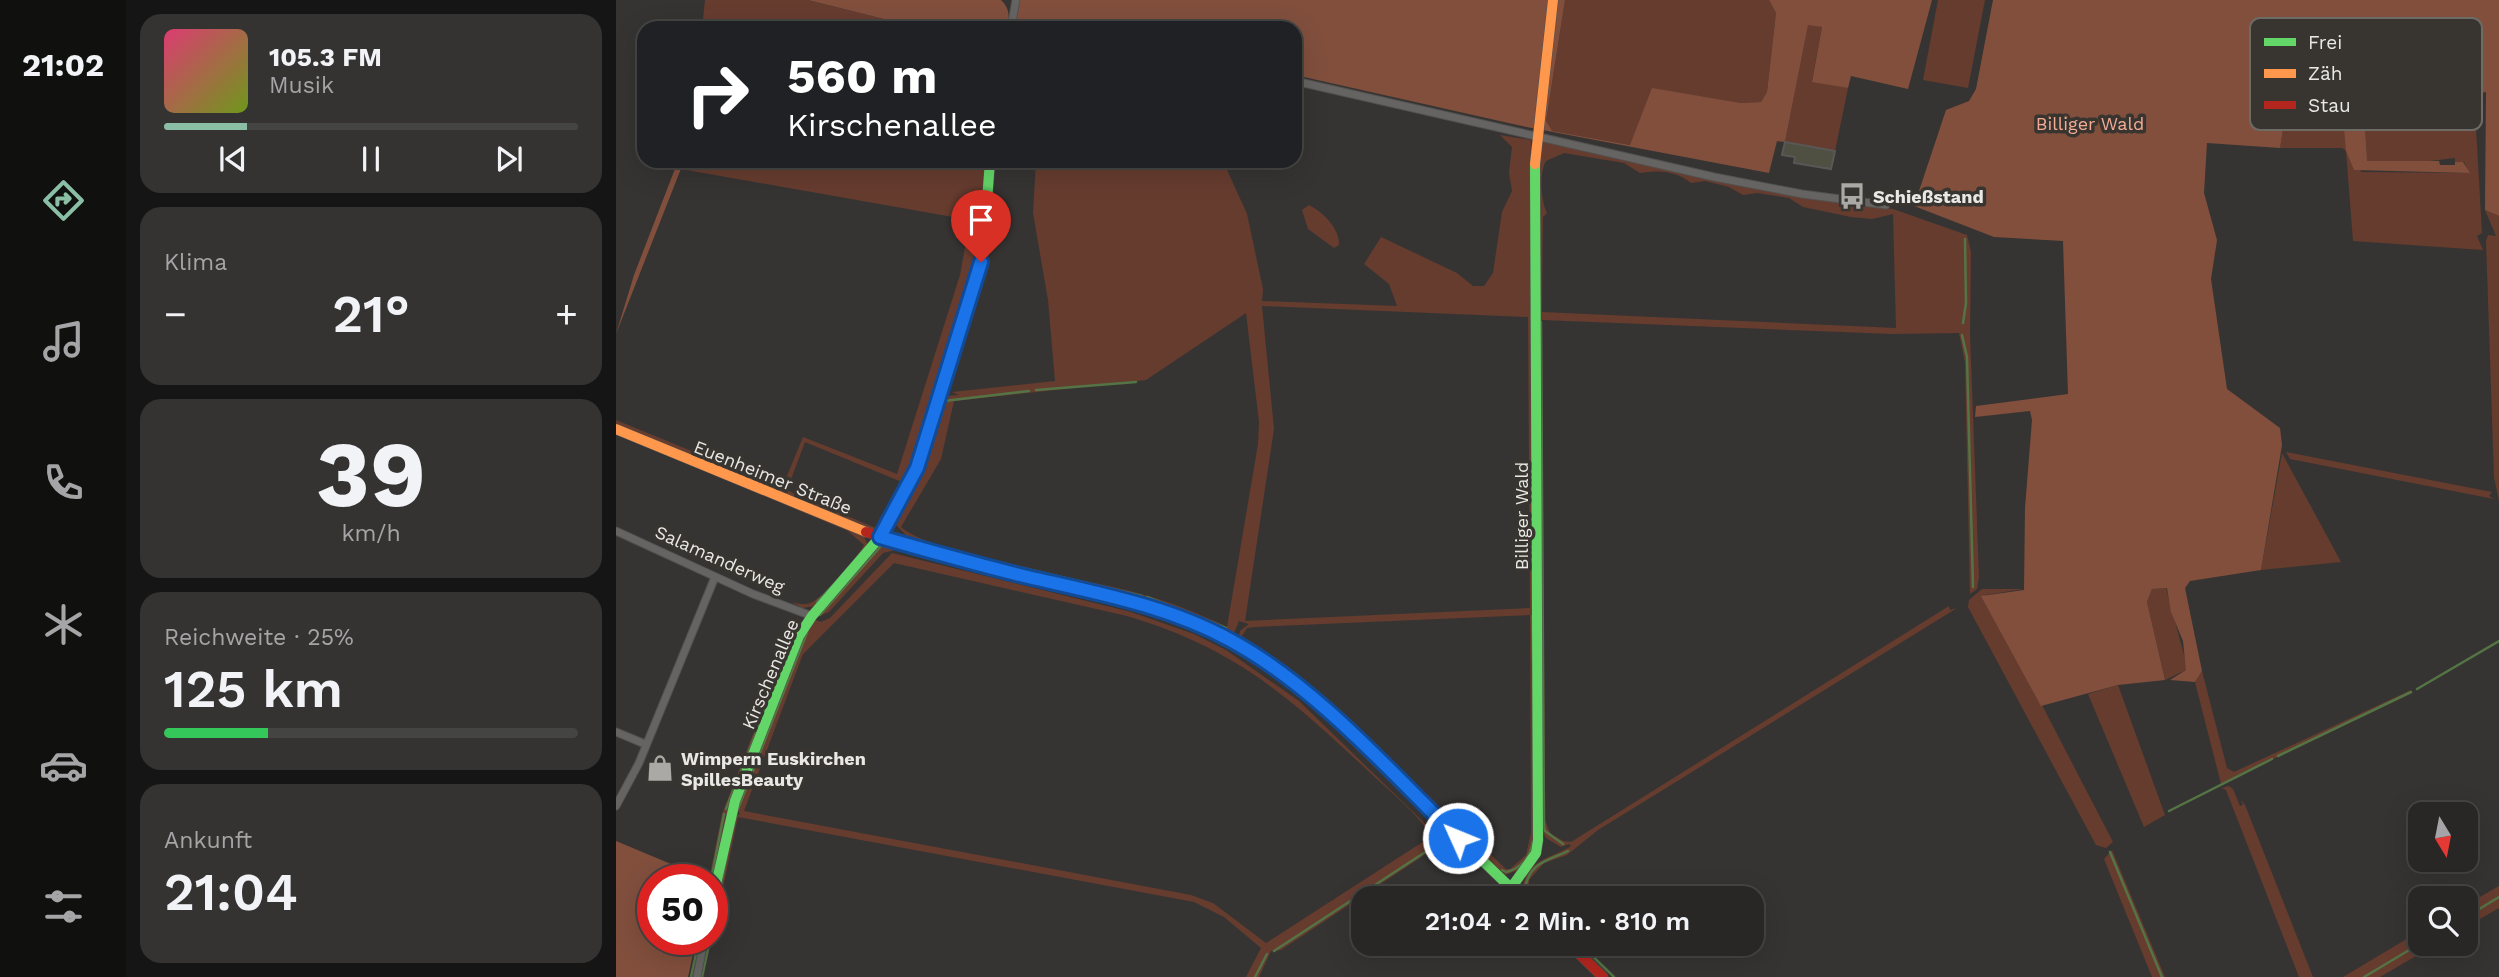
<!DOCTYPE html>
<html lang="de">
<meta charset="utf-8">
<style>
:root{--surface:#282726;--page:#343332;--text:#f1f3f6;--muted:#a5a5a7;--line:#444443;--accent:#8abfa5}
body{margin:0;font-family:"Work Sans",sans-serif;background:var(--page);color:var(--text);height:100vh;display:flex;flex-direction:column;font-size:26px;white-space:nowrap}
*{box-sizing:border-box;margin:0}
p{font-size:23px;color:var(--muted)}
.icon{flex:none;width:38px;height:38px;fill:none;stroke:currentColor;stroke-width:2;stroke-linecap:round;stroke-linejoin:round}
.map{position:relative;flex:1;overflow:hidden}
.details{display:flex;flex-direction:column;gap:14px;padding:14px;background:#161515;width:490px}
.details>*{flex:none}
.hud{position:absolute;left:21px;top:21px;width:665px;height:147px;border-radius:21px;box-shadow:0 7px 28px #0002,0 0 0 2px var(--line);background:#202124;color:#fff;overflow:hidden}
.needle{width:46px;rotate:170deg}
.fabs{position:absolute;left:1792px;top:802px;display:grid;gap:14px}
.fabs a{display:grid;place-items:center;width:70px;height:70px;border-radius:14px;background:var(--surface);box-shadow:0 7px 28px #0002,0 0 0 2px var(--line);font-size:35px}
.speed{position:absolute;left:21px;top:864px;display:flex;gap:14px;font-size:35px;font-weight:700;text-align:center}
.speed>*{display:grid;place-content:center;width:91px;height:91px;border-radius:50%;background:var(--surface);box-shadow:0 7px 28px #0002,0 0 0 2px var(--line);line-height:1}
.speed .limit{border:10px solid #d22;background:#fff;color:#111}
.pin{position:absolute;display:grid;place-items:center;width:60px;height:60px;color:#fff;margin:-72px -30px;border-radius:50% 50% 50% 0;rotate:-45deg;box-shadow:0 0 7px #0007}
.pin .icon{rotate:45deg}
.me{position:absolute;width:77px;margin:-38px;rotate:314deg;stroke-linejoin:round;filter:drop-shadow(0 0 5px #0008)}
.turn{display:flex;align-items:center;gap:24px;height:147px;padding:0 35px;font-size:32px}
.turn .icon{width:91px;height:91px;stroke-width:2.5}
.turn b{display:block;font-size:49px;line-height:60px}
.big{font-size:52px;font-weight:600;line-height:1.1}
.details .tile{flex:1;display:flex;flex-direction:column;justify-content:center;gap:10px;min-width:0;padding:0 24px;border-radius:21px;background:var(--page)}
.details .dial{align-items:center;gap:0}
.dial b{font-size:91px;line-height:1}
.song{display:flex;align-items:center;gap:21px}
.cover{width:84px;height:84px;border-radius:10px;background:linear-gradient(135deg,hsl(340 70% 55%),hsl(80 70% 35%))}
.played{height:7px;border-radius:4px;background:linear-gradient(90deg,var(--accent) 20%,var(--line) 20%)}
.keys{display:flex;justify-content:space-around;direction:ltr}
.heat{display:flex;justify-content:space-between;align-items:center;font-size:38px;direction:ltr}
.charge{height:10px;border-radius:5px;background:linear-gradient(90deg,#34c759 25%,var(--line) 0)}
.trip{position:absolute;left:735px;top:886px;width:413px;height:70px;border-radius:21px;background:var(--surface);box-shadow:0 7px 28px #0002,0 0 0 2px var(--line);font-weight:600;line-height:70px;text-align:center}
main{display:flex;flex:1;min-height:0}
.tab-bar{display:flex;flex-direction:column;width:126px;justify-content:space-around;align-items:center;background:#10100f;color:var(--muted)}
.tab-bar .icon{width:49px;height:49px}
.tab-bar .selected{color:var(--accent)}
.tab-bar b{font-size:32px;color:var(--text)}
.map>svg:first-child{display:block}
.green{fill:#663c2f;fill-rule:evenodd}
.forest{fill:#824f3d}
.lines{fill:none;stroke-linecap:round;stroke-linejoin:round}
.stream{stroke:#547445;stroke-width:2.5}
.building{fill:#4f4f42;stroke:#595856;stroke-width:2}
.street-casing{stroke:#52514f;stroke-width:9}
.fast-casing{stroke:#52514f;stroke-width:11}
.slow-casing{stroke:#52514f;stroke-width:11}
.jam-casing{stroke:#52514f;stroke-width:11}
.street{stroke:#656462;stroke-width:7}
.fast{stroke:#63d668;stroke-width:10}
.slow{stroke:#ff974d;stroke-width:10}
.jam{stroke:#b3261e;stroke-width:10}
.route-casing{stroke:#114b97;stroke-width:18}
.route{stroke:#1a73e8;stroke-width:12}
.labels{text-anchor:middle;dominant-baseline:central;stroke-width:7;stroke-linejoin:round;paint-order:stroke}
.park-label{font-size:18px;fill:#f4ab94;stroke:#383530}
.poi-label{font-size:18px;font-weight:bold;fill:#e9e8e4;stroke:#383530;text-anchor:start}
.street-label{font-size:18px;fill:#e9e8e4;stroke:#383530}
.key{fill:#383530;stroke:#6d6b66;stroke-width:2}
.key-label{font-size:19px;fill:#e9e8e4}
</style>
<main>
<nav class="tab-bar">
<b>21:02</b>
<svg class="icon selected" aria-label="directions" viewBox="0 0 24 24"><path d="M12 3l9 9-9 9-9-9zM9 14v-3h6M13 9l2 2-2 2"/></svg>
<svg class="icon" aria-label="music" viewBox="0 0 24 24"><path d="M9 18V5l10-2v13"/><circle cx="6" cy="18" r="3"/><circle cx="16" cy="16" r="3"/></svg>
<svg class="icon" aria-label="phone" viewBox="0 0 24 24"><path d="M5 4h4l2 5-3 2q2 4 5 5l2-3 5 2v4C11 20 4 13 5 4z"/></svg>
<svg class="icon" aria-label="climate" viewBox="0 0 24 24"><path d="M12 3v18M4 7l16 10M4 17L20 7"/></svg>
<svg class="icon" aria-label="car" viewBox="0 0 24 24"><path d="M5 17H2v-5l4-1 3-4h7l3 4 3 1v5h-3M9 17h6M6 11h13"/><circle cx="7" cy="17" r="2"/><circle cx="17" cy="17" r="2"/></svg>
<svg class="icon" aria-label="filters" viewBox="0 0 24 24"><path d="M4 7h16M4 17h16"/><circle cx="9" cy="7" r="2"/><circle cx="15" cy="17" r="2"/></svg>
</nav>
<section class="details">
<div class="tile">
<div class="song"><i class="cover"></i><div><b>105.3 FM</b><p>Musik</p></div></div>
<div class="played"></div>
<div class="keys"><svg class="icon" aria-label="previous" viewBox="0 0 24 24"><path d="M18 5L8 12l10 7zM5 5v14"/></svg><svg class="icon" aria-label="pause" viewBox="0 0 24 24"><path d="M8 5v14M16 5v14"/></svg><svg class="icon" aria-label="next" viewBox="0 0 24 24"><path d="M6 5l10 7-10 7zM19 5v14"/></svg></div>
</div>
<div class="tile"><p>Klima</p>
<div class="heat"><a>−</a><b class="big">21°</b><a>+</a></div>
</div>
<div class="tile dial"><b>39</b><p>km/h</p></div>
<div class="tile"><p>Reichweite · 25%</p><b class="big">125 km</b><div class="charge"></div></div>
<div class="tile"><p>Ankunft</p><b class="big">21:04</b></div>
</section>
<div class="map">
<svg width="1883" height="977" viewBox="0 0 1883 977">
<rect width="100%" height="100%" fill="#363432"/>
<path class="green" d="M89,0H192L304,28H86Z
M949,0H1153L1160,13L1151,92L1145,102L1124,103L1014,145L935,131L930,121Z
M1322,0H1369L1352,88L1307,80Z
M1192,24L1206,27L1196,81L1232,88L1219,151L1169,142Z
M1676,77L1724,83L1723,102L1745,172L1853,173L1848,162H1839V158L1796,163L1751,161C1751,140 1745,119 1752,97C1780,81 1818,92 1848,96L1858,93L1866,233L1861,236L1867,250L1737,241L1730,151L1726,148H1664Z
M884,135L915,140L914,310L917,311L918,849L903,870L889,875L692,688L622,639L624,631L633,624L623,621L618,633L613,634L532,601L529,597L524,599L337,554L288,539L289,534L276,521L285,518L281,515L327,396L343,395L336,392L439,381L432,300L417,213L420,161H607L631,214L647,289L646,301L781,306L773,284L748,264L765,237L841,273L857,286H868L877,273L886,212L896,191L893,173L896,147ZM646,306L912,317L914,608L629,621L658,429ZM630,313L643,422L642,444L611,627C582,613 552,601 521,593C474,580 314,554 285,527L325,459L338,401L530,380ZM914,615L915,833L910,855L894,869H890L698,688L626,636L631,628L639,627Z
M929,141L1175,195L1277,209L1351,235L1355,252L1354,334L1363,577L1361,589L1354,594L1349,362L1343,333L1276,334L926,320L929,820L934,833L947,841L955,842L1333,606L1334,610L1341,608L1055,785L982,830L951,855L928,863L913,880V891L918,898H912L907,884C916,857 935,859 955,846L953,844L945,847L930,838L925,829L924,144ZM948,153L1008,163L1024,173C1042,170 1060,171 1075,183L1089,181L1113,187L1127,195L1141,193L1173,198L1187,207L1235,217L1256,219L1277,214L1280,328L926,312L927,217L931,213C925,203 923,172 930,161Z
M68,161H370L367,239L303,455L265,528C250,532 211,511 195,505L193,500L260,528L286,482L189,442L171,490L179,494L177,497L133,479V476L124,475L0,425V420L166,488L187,437L281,474L344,275L354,220L65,169Z
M693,205C707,212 724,229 723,245L718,248L692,229L686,210Z
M1869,210L1883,216V501L1878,477L1870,241L1872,235L1880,236Z
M0,434L247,535L251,543L250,552L200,606L186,608L176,602C183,604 191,606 198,601C217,589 237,563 248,545L232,531Z
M1670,452L1876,492L1873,496L1878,499L1674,459Z
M1666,453L1725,562L1645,570Z
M265,543L279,550L267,553L213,612L201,617Z
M285,550L505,603L566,622L630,654L692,700L831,833V838L696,706L641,663L596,638L523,610Z
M276,553L515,612L578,634L610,650L683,701L828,842L665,950L655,951L643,977H630L645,948L608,917L578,902L122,817L96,939V916L117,816L124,814L121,810L186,637L197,619L205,622L214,618ZM278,563L511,616C616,647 670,694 748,767C771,789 798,810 816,836L650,943L597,903L575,895L128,811L187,654Z
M1550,588L1571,666L1570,670L1549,680L1531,602L1536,589Z
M1366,589H1408L1369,595L1497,842L1490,848L1480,845L1352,607L1353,600Z
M182,618L185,626L96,880H93L106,814Z
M1586,671L1611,768L1618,772L1795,690L1796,693L1605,784L1579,682Z
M1502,685L1549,815L1528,827L1472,694Z
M1613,786L1617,789L1624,806L1627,805L1625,800L1629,805L1697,977H1683L1610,790L1606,788Z
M1496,850L1549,977H1536L1488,859Z
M1883,886V908L1850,927V905Z
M1804,931V943H1822L1764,977H1727Z"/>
<path class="forest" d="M192,0H385C393,7 394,17 392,28H304Z
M404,0H949L930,121L936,131L1014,145L1036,88L1124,103L1145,102L1151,92L1160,13L1153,0H1316L1292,89L1235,76L1232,88L1196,82L1206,27L1192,25L1169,142L1161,141L1153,173L906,126L679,75V28H398Z
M1377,0H1883V216L1869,210L1870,92L1848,96L1773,89L1753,97C1745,118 1751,140 1751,161H1823L1824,165H1839V162H1847L1854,173L1738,170L1730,151L1724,83L1676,77L1664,148L1591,143L1588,193L1601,240L1595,279L1611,389L1664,428L1666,445L1645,570L1574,581L1569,588L1586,671L1579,682L1554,680L1570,670L1567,641L1555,612L1551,588L1536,589L1531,602L1549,680L1502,685L1425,706L1365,596L1408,590L1409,508L1416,420L1414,411L1359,417L1360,406L1452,394L1447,241L1378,237L1298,206L1330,110L1353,101L1360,89Z
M62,161H68L0,334L18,275Z
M0,841L93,880H37V940H80L72,977H0Z"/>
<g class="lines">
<path class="stream" d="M358,267L363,246
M925,322L928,827L929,831L947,844
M1347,323L1350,303L1349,239
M1346,335L1351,357L1357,587
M420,390L520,382
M307,431L321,387
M290,477L306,437
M285,509L308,464L328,401L413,391
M262,527L281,495
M293,538L339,552L526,596
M531,597L610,628
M201,602L236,565
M204,615L265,546
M916,616L917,661
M1801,689L1883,641
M1662,756L1795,692
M110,809L183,624
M122,809L192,630
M1553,811L1656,759
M1494,852L1546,977
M886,870L890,872C905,869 915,856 917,841
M95,880L108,814
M916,898L909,889C913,862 932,861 952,851
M1850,917L1883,897
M96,928L111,856
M963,943L998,977
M658,951L823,843
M75,977L83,940
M86,977L94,940
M639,977L651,954
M1748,977L1805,943"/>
</g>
<path class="building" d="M1169,142L1219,151L1215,169L1178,163L1179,157L1166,155Z"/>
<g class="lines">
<defs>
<path id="street" d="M395,28L400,0
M679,81L1098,177L1186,194L1270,205
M0,531L137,594L196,616
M0,732L29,744
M0,806L23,763L99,577
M81,977L88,940"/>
<path id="fast" d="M531,607C640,641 699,700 778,776C821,817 863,857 905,898
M895,888L920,853L922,840L919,164
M96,902L119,801L183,636L196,616L264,537L301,468L367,254L374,161"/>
<path id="slow" d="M919,164L937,0
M0,429L250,532"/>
<path id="jam" d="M250,532L531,607
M952,943L987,977"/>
</defs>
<use href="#street" class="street-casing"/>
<use href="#fast" class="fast-casing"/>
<use href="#slow" class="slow-casing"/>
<use href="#jam" class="jam-casing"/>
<use href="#street" class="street"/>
<use href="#fast" class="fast"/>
<use href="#slow" class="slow"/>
<use href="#jam" class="jam"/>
</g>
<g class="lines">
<defs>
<path id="route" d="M365,262L301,468L264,537C313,551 362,565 412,577C481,593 552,606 614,640C698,685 774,771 842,838"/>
</defs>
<use href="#route" class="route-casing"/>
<use href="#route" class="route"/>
</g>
<defs>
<symbol id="bus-bare" viewBox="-9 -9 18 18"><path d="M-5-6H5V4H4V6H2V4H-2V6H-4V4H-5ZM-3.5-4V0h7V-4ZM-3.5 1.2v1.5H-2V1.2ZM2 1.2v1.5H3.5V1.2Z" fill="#aaa9a6" stroke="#383530" stroke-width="2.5" paint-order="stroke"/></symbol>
<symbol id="shop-bare" viewBox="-9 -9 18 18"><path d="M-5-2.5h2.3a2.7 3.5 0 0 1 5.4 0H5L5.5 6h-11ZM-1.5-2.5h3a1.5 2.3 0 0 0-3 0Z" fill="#aaa9a6" stroke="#383530" stroke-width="2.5" paint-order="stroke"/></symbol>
</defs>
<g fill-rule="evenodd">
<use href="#bus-bare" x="1217" y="177" width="38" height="38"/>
<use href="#shop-bare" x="25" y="749" width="38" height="38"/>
</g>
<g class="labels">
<g class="park-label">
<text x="1474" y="123">Billiger Wald</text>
</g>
<g class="poi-label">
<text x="1257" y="196">Schießstand</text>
<text x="65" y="758">Wimpern Euskirchen<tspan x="65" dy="21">SpillesBeauty</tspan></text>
</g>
<g class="street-label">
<text transform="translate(157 477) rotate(22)">Euenheimer Straße</text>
<text transform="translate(905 516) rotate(-90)">Billiger Wald</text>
<text transform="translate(104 559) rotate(24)">Salamanderweg</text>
<text transform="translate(154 674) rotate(-67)">Kirschenallee</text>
</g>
</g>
<rect x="1634" y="18" width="232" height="112" rx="10" class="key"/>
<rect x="1648" y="38" width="32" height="8" fill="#63d668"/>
<rect x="1648" y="69" width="32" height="9" fill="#ff974d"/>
<rect x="1648" y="101" width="32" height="8" fill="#b3261e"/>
<g class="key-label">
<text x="1692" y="49">Frei</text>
<text x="1692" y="80">Zäh</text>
<text x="1692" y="112">Stau</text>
</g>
</svg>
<div class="fabs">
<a><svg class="needle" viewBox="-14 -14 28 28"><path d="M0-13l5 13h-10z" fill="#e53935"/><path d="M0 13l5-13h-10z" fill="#a5a5a7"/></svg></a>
<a><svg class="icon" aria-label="search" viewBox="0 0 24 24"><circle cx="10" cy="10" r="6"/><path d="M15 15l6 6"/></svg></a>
</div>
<div class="speed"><div class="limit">50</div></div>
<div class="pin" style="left:365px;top:262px;background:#d93025"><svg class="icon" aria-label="arrive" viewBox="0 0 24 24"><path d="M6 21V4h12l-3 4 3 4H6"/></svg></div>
<svg class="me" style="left:842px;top:838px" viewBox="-20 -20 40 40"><circle r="17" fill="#1a73e8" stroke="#fff" stroke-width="3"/><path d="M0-11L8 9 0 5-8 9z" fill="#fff"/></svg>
<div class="trip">21:04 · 2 Min. · 810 m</div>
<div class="hud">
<div class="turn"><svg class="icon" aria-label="right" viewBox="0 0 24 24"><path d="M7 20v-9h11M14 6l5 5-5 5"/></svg><div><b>560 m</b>Kirschenallee</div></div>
</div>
</div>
</main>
